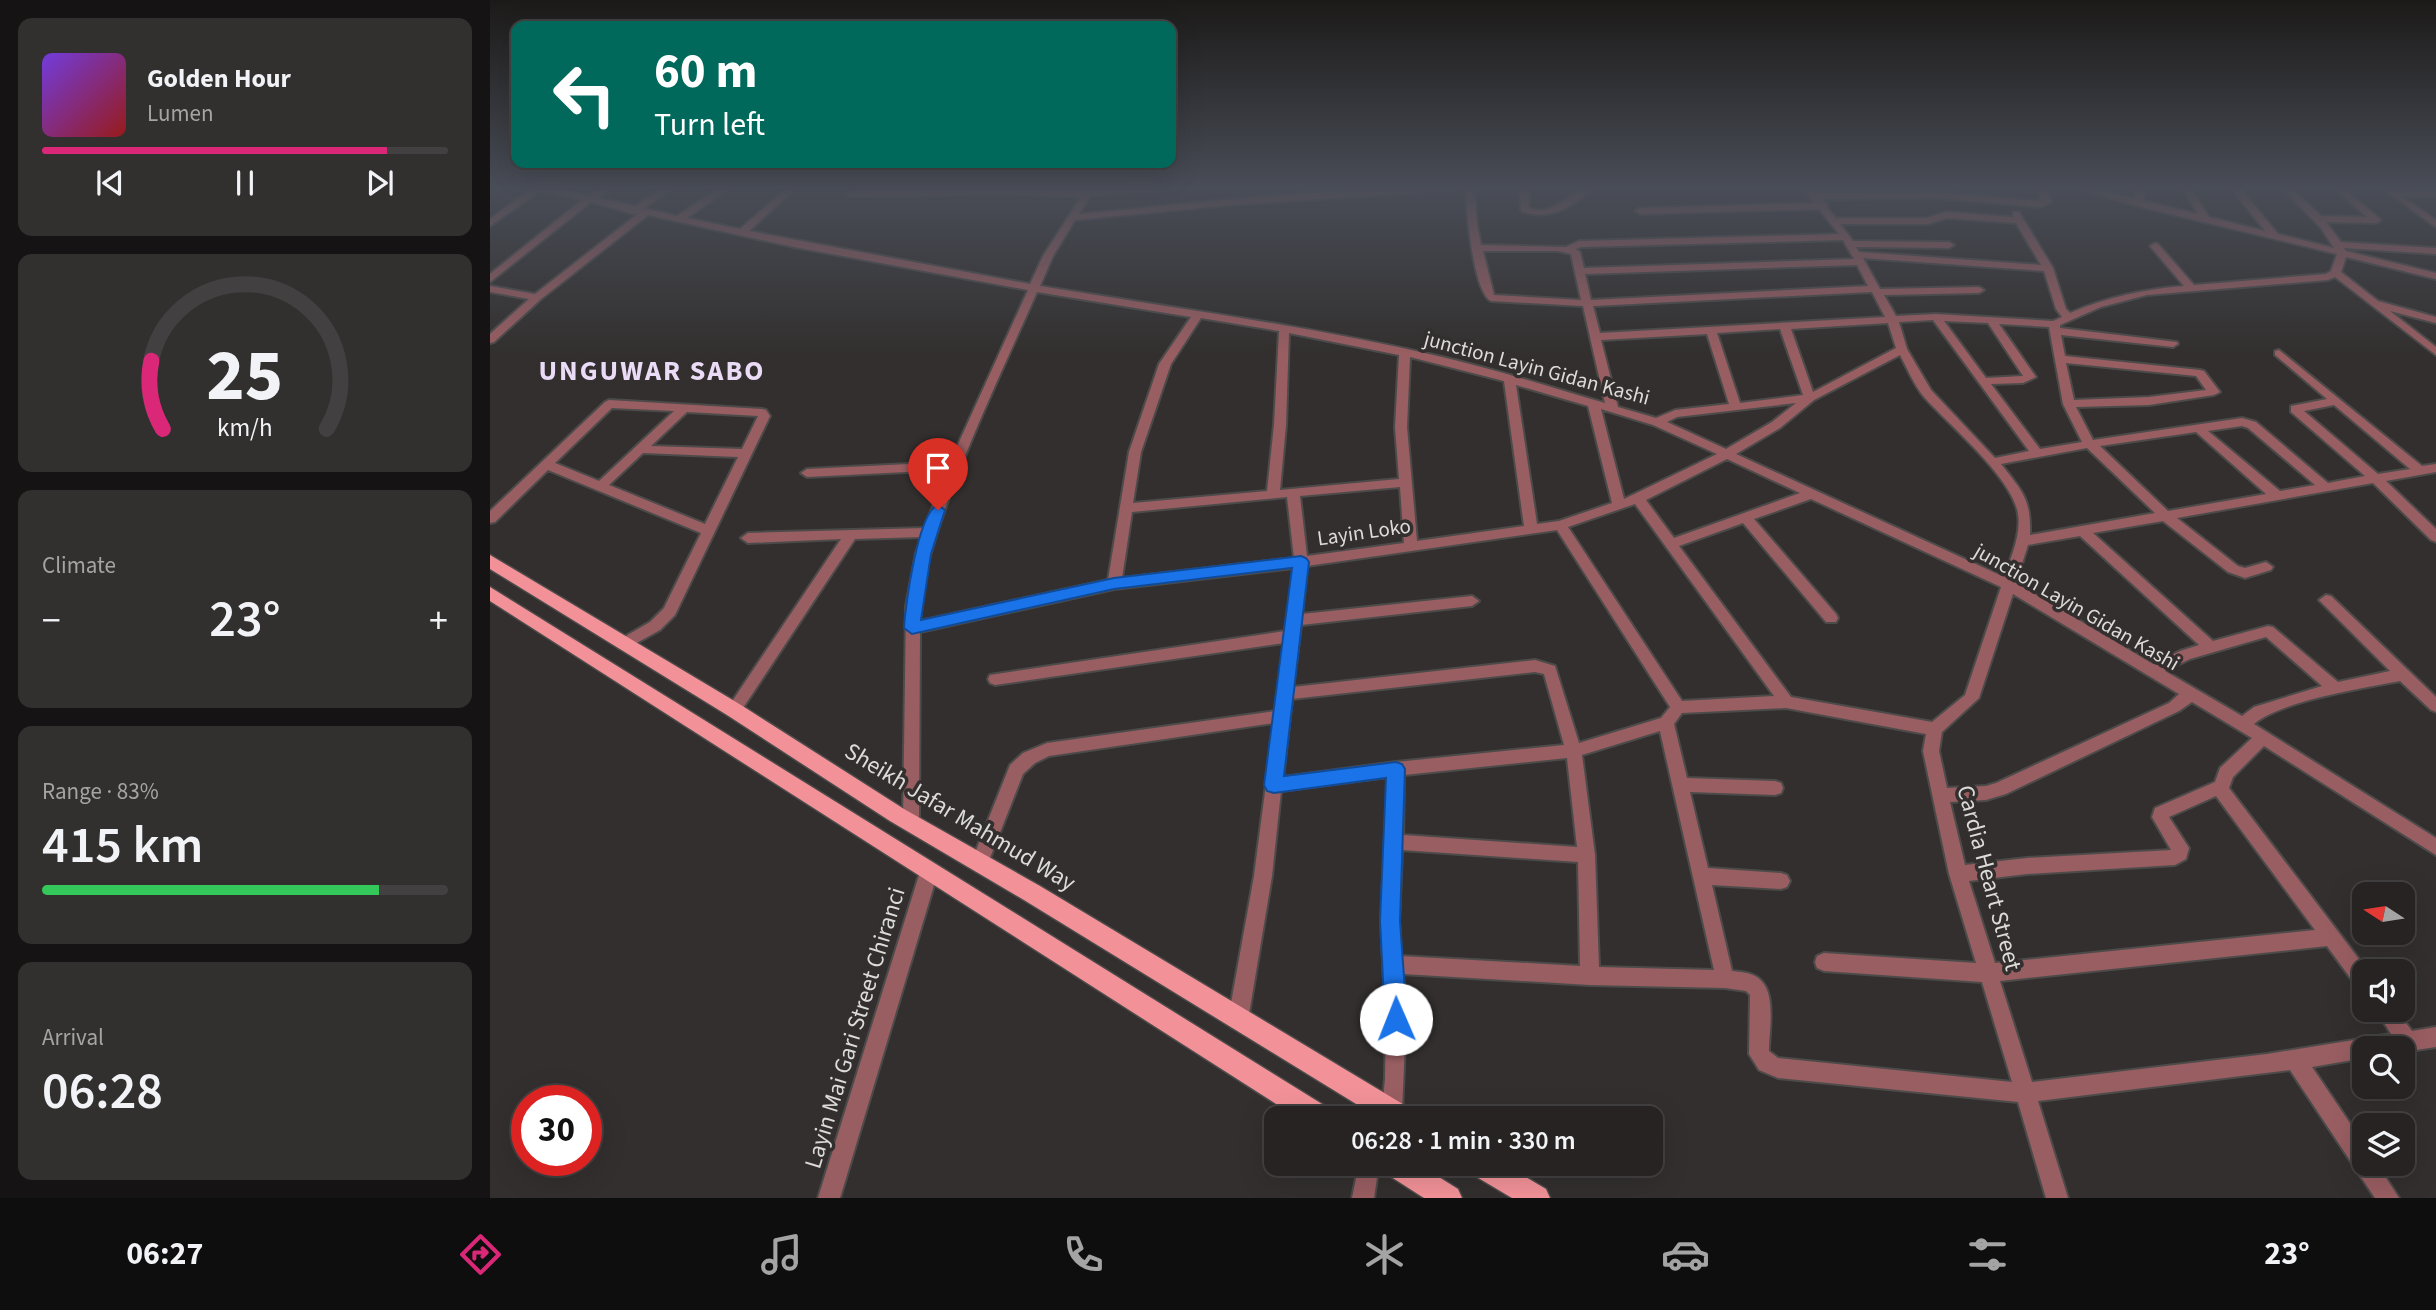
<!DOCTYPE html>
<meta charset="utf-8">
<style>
:root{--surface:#262322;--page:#322f2f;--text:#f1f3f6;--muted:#a4a4a5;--line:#424040;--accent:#db2777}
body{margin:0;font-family:"Source Sans 3",sans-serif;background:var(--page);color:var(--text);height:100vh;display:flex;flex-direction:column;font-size:26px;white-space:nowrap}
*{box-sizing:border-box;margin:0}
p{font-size:23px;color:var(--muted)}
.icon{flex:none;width:38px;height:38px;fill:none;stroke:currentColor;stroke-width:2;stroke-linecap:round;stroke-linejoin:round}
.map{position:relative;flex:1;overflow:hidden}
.panel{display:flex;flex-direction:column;gap:18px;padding:18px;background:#151313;width:490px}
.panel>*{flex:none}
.top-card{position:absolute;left:21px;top:21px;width:665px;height:147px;border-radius:14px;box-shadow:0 7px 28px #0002,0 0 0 2px var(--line);background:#00695c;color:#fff;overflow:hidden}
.needle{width:46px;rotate:282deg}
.buttons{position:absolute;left:1862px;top:882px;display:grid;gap:14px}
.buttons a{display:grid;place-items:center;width:63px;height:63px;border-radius:14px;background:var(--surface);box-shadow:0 7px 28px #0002,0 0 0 2px var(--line);font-size:35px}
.speed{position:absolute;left:21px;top:1085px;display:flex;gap:14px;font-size:35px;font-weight:700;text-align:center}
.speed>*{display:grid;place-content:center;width:91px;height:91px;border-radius:50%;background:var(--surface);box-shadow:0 7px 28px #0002,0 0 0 2px var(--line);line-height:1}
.speed .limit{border:10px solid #d22;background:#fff;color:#111}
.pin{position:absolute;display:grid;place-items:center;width:60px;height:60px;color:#fff;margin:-72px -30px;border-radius:50% 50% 50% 0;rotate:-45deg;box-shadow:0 0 7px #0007}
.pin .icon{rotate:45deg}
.me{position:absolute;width:77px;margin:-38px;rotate:359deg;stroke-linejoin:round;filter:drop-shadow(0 0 5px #0008)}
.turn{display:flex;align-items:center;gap:24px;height:147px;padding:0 28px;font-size:32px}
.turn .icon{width:91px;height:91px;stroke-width:2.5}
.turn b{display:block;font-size:49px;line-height:60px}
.big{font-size:52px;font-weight:600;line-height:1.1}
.panel .widget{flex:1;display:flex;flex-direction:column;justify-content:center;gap:10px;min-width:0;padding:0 24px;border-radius:14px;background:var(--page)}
.panel .dial{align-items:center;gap:0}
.dial svg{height:182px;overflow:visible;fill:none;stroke:var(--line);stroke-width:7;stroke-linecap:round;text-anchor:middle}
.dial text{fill:var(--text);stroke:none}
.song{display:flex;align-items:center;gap:21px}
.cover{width:84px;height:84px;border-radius:10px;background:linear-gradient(135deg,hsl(260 70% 55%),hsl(0 70% 35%))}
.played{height:7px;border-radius:4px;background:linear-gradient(90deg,var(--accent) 85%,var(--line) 85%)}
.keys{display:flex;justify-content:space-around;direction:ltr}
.heat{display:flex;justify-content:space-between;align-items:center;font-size:38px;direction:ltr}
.charge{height:10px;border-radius:5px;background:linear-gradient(90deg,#34c759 83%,var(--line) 0)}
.trip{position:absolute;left:774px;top:1106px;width:399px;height:70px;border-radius:14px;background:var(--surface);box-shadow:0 7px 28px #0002,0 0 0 2px var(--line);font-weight:600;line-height:70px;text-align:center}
.tabs{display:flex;height:112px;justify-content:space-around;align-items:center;background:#0f0e0e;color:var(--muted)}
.tabs .icon{width:49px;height:49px}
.tabs .selected{color:var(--accent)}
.tabs b{font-size:32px;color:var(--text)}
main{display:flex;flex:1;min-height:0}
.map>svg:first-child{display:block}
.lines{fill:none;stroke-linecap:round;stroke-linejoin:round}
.minor-casing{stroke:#4d4b4a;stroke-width:4}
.primary-casing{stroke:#4d4b4a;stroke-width:3}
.minor{fill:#995e62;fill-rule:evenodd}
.primary{fill:#f29298;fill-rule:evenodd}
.route{fill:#1a73e8;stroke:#114b97;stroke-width:2}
.labels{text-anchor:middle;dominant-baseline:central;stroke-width:7;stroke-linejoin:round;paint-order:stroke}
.street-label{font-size:21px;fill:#dddbda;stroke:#322f2e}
.near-street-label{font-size:24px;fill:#dddbda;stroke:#322f2e}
.district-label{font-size:28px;font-weight:bold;letter-spacing:2px;fill:#eadcf7;stroke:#322f2e}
</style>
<main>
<section class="panel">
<div class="widget">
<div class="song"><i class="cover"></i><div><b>Golden Hour</b><p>Lumen</p></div></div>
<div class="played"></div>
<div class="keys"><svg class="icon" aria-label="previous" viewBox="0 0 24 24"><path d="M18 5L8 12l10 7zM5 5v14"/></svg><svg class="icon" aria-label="pause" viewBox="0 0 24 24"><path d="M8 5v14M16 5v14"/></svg><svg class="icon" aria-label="next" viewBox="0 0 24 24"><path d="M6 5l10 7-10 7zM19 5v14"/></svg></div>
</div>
<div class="widget dial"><svg viewBox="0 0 100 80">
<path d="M14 69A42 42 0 1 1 86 69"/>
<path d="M14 69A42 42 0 0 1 9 39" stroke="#db2777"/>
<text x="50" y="56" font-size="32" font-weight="700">25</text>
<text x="50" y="72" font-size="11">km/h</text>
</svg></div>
<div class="widget"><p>Climate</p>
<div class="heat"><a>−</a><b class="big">23°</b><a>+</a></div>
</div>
<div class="widget"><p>Range · 83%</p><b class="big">415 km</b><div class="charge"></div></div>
<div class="widget"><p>Arrival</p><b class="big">06:28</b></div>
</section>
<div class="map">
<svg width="1946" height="1198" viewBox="0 0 1946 1198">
<rect width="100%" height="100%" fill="#322f2e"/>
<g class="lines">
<defs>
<path id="minor" d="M39,187H55L98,196L115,187H125L108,198L145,206L175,187H185L154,208L187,216L231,187H241L197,218L250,229L298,187H307L259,231L540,284L553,256L591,197L509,194L361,197L356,194L361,191L509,188L594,191L597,187H605L603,191L667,187L663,190L600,196L589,214C714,202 841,187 967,187L963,190L740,205L585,220L563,256L550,286C684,308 820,326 952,357C1007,370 1063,388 1115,403L1093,306L1001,301C983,292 976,208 976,187H984L987,224L991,245L1076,247L1089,241L1349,234L1329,209L1150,214L1145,211L1150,208L1324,203L1312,187H1321L1326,193L1448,192L1550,201L1549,187H1557L1561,202L1551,207L1448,198L1330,199L1337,204V208L1346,218H1437L1456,212L1523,217V212H1529L1563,268L1576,309L1580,313C1617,297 1654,289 1694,286L1660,246L1665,243L1668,244L1704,285L1836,274L1841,271L1847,254L1647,206L1582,187H1596L1645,199V187H1653L1654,201L1708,214L1692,187H1700L1719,217L1775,231L1740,187H1749L1788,234L1844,248L1831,228L1791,187H1800L1831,216L1877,217L1843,187H1852L1891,220L1886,223L1836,222L1851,242L1946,248V254L1854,248L1856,251L1946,273V279L1856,257L1851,272L1888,301L1946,317V323L1900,311L1946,347V355L1845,277L1838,280L1657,295L1611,307L1570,325V328L1687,342L1688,344L1683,347L1571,335L1575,356L1710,370L1714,371L1730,392L1724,395L1659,405L1586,407L1603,440L1752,418L1766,422L1838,483L1875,476L1801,412V406L1837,399L1785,355V351L1789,350L1932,466L1946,464V472L1896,481L1946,529V542L1941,540L1883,483L1687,518L1748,566L1755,568L1776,562L1783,567L1781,570L1755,578L1738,572L1673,521L1603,533L1723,641L1778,626L1783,627L1848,682L1900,671L1829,600L1836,595L1841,596L1946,697V712L1941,710L1910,681C1873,688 1791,701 1764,724L1946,838V855L1774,746L1743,777L1739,788L1878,971H1874V990L1867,987L1837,946L1510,981L1542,1082L1777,1054L1901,1034L1886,1010H1906L1922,1031L1946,1027V1047L1913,1052V1048H1874V1058L1822,1067L1874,1144V1164H1887L1909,1198H1885L1800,1070L1548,1101L1578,1198H1556L1528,1102L1288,1078L1269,1070L1259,1054L1260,995L1256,991L1235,988L1100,985L913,974L916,1019L912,1112L910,1118H889L892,1110L895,1079L896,1019L891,921L898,777L791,791L782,876L758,1020L755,1027L748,1030L741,1027L738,1020L764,876L784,723L559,756L545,763L533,774L496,868L490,871L484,868L481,863L520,765L533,753L557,743L785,711L794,643L505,685L500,683L498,679L500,675L795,631L804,568L624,589L430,632L429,823L427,828L421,830L415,828L413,823L416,606L426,553L432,537L365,539L249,714L244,716L239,714L236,710L239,706L351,539L258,543L251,538L258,533L435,528L456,470L317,477L311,473L317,469L460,462L538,290L304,247L158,215L51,299L4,342L0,343V334L39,299L0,292V286L45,294L149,213L144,214L101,202L0,282V274L92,200L50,191L0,226V219L41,189ZM1457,218L1526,223L1551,265L1369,252L1366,247L1459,248L1464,245L1459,242L1363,241L1350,224H1438ZM1353,240L1364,259L1094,268L1090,252L1086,249L1091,247ZM993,251H1068L1081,254L1091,300L1004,295ZM1373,258L1554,271L1566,309L1572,317L1563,321L1446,314L1406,316L1394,295L1489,293L1494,290L1489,287L1390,289ZM1367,265L1378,286L1101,300L1095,274ZM547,292L701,317L669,364L639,452L618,580L430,621C430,581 443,543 456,506C482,433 516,362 547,292ZM1382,292L1395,317L1110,333L1103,306ZM711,318L789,331L784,425L777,491L643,503L651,452L681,364ZM1443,320L1539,451L1505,458L1441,390L1417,349L1409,322ZM1454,321L1498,323L1533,376L1496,378ZM1398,323L1406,348L1323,392L1301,329ZM1509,324L1559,327L1573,404L1592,442L1550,449L1501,384L1533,383L1546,377ZM1290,329L1313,395L1250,403L1227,333ZM799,333L909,355L905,427L909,479L790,490L796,425ZM1217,334L1239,404L1185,410L1166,418L1128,407L1111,340ZM1410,355C1417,368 1424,385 1434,397C1460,426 1516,472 1527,509C1533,531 1521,557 1514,577L1246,454L1290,428L1324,400ZM920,357L1014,381L1034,526L927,541L917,427ZM1576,363L1706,376L1716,390L1659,397L1584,400ZM1026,385L1098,406L1122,503L1069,521L1047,524ZM1306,403L1282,422L1236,449L1177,422L1187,417ZM1844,405L1920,469L1888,474L1814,411ZM1111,409L1163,425L1227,454L1134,499ZM1752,426L1758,428L1825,485L1790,491L1718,431ZM1706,432L1776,494L1678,511L1610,446ZM1597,448L1665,513L1540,535C1541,499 1533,492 1511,464ZM1237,459L1310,493L1184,538L1156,500ZM910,487L914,543L817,556L810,496ZM797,497L804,558L632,578L642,512ZM1321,499L1511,587L1475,695L1442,722L1301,697L1189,546L1253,523L1336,622H1346L1348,618L1346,614L1264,519ZM1145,504L1284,696L1192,701L1078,527ZM1067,530L1180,707L1171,718L1089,743L1065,666L1045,660L803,687L811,625L982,606L989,601L982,596L812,614L817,566ZM1590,536L1709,645L1690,651L1663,664L1526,583L1538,545ZM1523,594L1689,694L1679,703L1506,783L1496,786L1457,788L1449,751L1452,732L1489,698ZM1776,637L1832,686L1764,707L1752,716L1675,671L1700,659ZM1045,672L1054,674L1074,745L906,762L793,777L802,699ZM1702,702L1762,738L1730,768L1725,782L1665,808L1662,817L1681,850L1537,858L1475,865L1460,802L1496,800L1516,794L1689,711ZM1296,708L1436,734L1433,751L1459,874L1486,963L1334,953L1327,956L1325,962L1327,968L1334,971L1492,982L1522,1082L1288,1058L1279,1051C1279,1029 1288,988 1265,976C1258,972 1250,972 1242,971L1222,885L1291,889L1297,887L1300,881L1297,875L1291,873L1218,868L1200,792L1285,795L1291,793L1293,788L1291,783L1285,781L1197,778L1184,724L1192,713ZM1170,731L1224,970L1109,967L1105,855L1092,755ZM1077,758L1087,847L913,835L914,775ZM1726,796L1825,930L1505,963L1479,881L1537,874L1685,865L1696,859L1699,848L1679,817ZM912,850L1088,862L1090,966L911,956L909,921Z
M1030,187H1038L1039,208C1066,218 1081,187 1105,187C1085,206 1059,222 1031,211Z
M1890,187H1900L1905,190L1946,191V197L1912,196L1946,220V227Z
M119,400L272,409L276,410L280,416L185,615L170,630L134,650L129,648L127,644L129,640L160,622L174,608L211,533L58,470L5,522L0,523V511L115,402ZM122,408L184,411L109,481L65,463ZM197,412L268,416L252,449L161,446ZM153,453L248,457L215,524L119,485Z
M439,864L445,866L448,872L350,1198H328L430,872L433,866Z
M869,1164H889L884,1198H862Z"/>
<path id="primary" d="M0,555L251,705L414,809L550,886L921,1109L925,1118H889L534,900L400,821L237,715L0,569Z
M0,587L840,1109L844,1118H808L0,601Z
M891,1164H928L968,1189L972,1198H934L895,1173Z
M976,1164H1014L1056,1189L1060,1198H1022L980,1173Z"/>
</defs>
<use href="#minor" class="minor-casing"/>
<use href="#primary" class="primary-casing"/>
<use href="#minor" class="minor"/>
<use href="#primary" class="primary"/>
</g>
<linearGradient id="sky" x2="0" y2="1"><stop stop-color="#1c1a19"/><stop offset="0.53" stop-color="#494d57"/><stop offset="1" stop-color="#494d57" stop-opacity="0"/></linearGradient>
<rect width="1946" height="355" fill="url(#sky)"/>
<path class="route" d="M448,505L455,510L441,554L431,620L624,578L811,556L816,558L819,562L794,776L906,762L912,764L915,769L910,921L917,1019L914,1027L906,1030L899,1027L895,1019L890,921L896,778L784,793L777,791L774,785L802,568L624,589L422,634L414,628C415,607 428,511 448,505Z"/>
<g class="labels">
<g class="street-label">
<text transform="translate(1047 368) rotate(15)">junction Layin Gidan Kashi</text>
<text transform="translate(874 532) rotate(-8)">Layin Loko</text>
<text transform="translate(1587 607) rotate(30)">junction Layin Gidan Kashi</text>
</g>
<g class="near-street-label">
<text transform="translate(470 817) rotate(31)">Sheikh Jafar Mahmud Way</text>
<text transform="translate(1499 878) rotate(75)">Cardia Heart Street</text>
<text transform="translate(365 1028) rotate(-73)">Layin Mai Gari Street Chiranci</text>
</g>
<g class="district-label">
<text x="162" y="371">UNGUWAR SABO</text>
</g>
</g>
</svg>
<div class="buttons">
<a><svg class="needle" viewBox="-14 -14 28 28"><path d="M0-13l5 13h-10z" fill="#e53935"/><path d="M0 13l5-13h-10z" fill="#a4a4a5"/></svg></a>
<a><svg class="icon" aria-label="sound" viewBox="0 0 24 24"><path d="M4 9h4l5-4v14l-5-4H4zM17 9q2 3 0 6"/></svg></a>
<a><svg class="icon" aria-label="search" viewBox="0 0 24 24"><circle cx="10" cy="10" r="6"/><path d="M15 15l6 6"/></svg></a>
<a><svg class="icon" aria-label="layers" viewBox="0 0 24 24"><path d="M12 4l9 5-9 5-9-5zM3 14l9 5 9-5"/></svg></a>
</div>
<div class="speed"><div class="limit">30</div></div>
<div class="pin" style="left:448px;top:510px;background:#d93025"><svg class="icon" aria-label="arrive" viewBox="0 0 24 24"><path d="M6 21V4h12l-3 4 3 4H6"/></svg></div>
<svg class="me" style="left:906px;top:1019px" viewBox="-20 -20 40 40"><circle r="19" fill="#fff"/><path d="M0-13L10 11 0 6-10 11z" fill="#1a73e8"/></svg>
<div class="trip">06:28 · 1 min · 330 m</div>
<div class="top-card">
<div class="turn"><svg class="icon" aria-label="left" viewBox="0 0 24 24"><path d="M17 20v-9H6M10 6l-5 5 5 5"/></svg><div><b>60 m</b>Turn left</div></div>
</div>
</div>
</main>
<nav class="tabs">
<b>06:27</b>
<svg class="icon selected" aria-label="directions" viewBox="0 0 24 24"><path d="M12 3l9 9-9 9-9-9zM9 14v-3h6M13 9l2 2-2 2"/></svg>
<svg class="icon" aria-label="music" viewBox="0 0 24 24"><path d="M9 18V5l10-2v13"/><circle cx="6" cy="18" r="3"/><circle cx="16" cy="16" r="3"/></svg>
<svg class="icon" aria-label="phone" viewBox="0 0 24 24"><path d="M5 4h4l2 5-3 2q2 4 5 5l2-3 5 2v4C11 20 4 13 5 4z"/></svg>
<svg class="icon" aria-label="climate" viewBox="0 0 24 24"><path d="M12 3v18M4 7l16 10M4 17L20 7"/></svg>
<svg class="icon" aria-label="car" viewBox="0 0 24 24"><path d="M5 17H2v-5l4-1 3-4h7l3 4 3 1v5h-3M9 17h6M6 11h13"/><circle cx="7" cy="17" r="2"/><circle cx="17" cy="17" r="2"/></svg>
<svg class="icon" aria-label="filters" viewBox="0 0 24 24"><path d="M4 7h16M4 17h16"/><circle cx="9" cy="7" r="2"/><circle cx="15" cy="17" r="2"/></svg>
<b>23°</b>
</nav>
